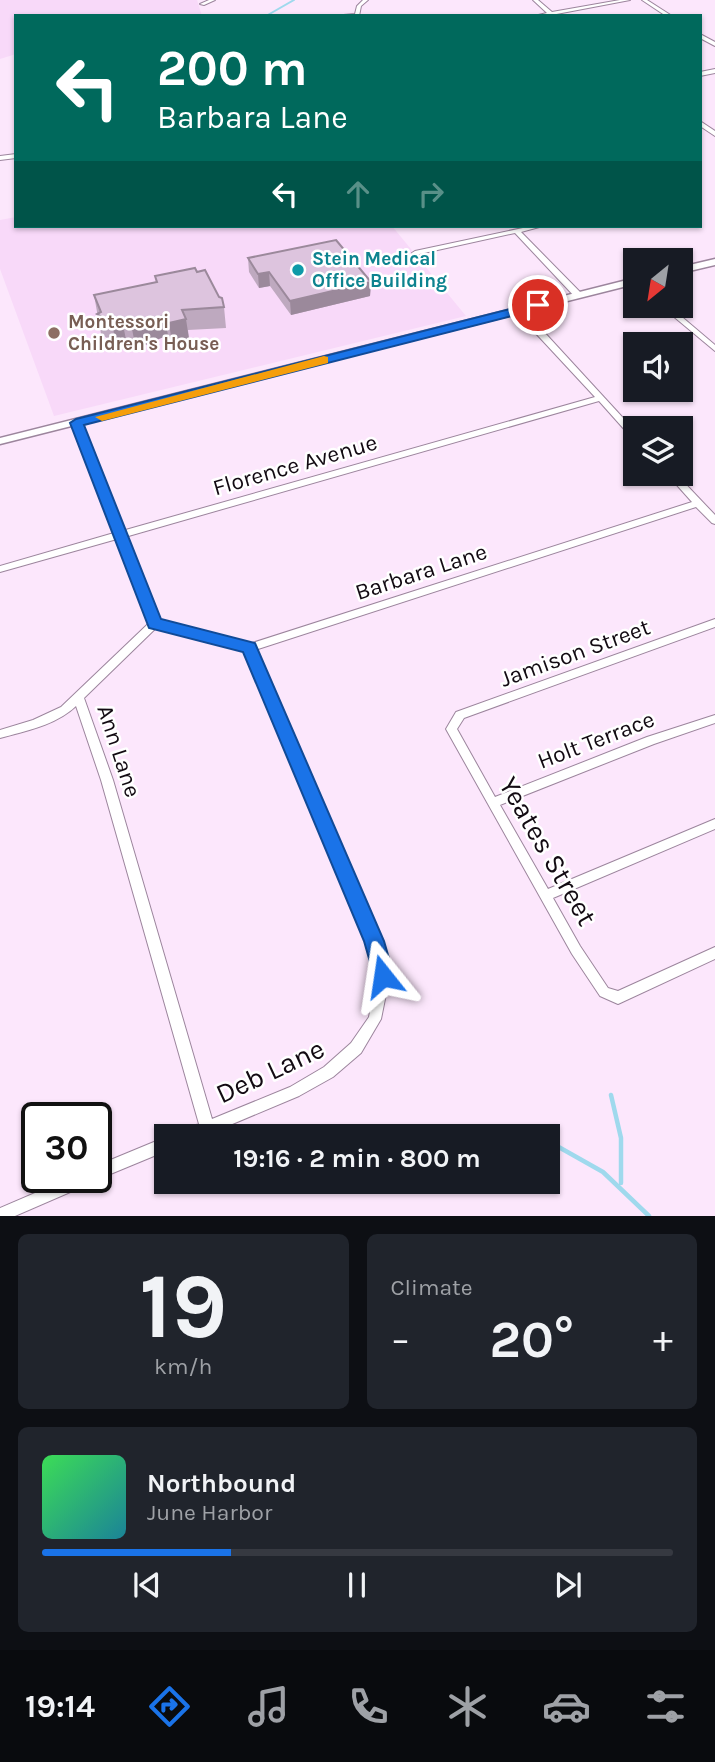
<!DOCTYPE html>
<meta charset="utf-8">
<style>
:root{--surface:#171b24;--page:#20242c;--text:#f1f3f6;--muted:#9ea1a6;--line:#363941;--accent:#1a73e8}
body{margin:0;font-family:Karla,sans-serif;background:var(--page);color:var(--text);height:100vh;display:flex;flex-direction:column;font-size:26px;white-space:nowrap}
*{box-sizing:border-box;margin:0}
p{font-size:23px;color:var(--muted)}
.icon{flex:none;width:38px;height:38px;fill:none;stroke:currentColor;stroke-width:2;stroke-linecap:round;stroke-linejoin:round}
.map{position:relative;height:1216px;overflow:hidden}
.panel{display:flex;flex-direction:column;gap:18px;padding:18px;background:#0d0f14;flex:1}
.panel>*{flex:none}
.top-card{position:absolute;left:14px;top:14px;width:688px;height:214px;border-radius:0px;box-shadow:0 2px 5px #0004;background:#00695c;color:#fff;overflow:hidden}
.needle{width:46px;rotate:210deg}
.buttons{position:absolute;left:623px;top:248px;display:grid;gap:14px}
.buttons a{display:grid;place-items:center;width:70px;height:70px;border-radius:0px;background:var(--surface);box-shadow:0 2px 5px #0004;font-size:35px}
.speed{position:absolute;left:21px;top:1102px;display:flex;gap:14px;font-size:35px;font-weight:700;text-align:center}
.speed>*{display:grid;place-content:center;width:91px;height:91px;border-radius:50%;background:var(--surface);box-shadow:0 2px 5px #0004;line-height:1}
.speed .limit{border:4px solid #111;border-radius:10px;background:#fff;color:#111}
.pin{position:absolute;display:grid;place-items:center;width:60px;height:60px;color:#fff;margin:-30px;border:4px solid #fff;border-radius:50%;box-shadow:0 2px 7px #0007}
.me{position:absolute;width:77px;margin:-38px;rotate:345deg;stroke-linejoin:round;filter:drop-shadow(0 0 5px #0008)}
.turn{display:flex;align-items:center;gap:24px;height:147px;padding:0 28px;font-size:32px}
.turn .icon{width:91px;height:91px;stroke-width:2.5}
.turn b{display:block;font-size:49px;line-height:60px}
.lanes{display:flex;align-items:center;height:66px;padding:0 28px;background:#0003;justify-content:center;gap:35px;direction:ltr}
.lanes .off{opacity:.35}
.big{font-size:52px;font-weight:700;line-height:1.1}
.panel .widget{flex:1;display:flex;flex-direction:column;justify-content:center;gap:10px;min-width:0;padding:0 24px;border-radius:10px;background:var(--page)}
.panel .dial{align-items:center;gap:0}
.dial b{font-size:91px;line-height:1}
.song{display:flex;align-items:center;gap:21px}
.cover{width:84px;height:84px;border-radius:10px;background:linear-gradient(135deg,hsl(130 70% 55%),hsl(190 70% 35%))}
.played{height:7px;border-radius:4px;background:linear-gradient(90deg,var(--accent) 30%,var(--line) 30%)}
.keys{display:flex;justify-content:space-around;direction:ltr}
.heat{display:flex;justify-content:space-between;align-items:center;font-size:38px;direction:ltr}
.panel .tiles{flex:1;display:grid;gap:18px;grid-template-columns:1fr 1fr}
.widget:last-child{grid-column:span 2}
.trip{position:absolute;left:154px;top:1124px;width:406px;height:70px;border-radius:0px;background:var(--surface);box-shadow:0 2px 5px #0004;font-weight:700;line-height:70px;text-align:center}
.tabs{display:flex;height:112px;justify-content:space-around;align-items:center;background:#090b0e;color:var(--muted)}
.tabs .icon{width:49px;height:49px}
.tabs .on{color:var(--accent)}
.tabs b{font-size:32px;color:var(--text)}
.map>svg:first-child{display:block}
.built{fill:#f8d9f9}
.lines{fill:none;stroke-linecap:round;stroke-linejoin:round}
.stream-far1{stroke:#9fd9ed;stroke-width:2}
.stream{stroke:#9fd9ed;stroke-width:4.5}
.minor-casing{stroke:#9c859d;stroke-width:2}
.tertiary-casing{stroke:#9c859d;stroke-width:3}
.minor{fill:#fff;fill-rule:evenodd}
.tertiary{fill:#fff;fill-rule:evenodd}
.wall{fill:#bea9bf}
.shaded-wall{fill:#9b899b}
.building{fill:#ddc4de;stroke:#9b899b;stroke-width:2}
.route{fill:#1a73e8;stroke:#114b97;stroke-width:2}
.slow{fill:#f59e0b}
.culture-dot{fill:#0f9aa8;stroke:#fff;stroke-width:2.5}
.education-dot{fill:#8d6e63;stroke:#fff;stroke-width:2.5}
.labels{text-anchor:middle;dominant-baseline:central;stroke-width:5;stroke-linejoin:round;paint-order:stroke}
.far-culture-label{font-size:19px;font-weight:bold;fill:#0d838f;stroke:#fff;text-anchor:start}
.far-education-label{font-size:19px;font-weight:bold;fill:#785e54;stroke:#fff;text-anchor:start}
.street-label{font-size:23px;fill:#120a12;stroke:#fff}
.near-street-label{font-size:28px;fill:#120a12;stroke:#fff}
</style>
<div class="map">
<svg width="715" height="1216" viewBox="0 0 715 1216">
<rect width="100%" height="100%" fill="#fce7fc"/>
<path class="built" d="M0,0H197L202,16H16V54L0,59Z
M16,217V226H392L466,316L54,416L0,269V220Z"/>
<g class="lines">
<path class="stream-far1" d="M266,16L294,0"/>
<path class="stream" d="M611,1095L621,1138V1183
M548,1141L603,1172L649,1216"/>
<defs>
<path id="minor" d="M209,0H215L204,5L200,4Z
M363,0H368L361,6L359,16H332L355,14L357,6Z
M533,0H538L552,12L620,0H630L546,16H534L547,13Z
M642,0H647L672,16H666Z
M700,34L715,42V46L700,38Z
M715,69V73L700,76V72Z
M700,121L715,131V136L700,126Z
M16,154V158L0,160V156Z
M532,226H543L521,232L581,293V297H575L515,233L415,255L412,253L415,251Z
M661,306H669L715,345V351Z
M516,308H522L635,431V439L632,438L599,401L125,537L158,621L249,644L692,502L667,474H676L715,515V524L712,523L696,507L255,650L380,941L388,984L381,1019L361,1053L333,1077L299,1096L204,1136H179L181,1131L199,1124L101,780L76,706C56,725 26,731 0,738V730L33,720L61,707L149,623L117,539L0,572V566L114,533L72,423L73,421L76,420L80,423L122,531L595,397L516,312ZM156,628L245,651L368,941L375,984L369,1017L351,1043L324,1067L290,1087L212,1119L113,780L84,698Z
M715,619V627L464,718L457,729L495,797L647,737L715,715V723L654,744L500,805L548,889L715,819V829L553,898L580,946L608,988L618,991L715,947V959L618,1004L600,996L572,954L446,729L456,712Z
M166,1137V1151L96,1180L93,1179L91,1183L15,1216H0V1208L70,1178H96V1166Z"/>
<path id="tertiary" d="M715,259V265L681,273V267Z
M635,278V284L0,444V438Z"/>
</defs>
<use href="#minor" class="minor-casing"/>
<use href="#tertiary" class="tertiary-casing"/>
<use href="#minor" class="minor"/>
<use href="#tertiary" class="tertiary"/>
</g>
<path class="wall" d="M248,258L371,282L370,296L291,315L270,286L259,288L249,272Z
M197,272L224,307L226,328L188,330L189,339L172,343L168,335L136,349L126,340L116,344L101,334L94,295L156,282L155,276Z"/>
<path class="shaded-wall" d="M269,272L270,286L259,288L258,274Z
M371,282L370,296L291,315L290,301Z
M164,315L168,335L136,349L132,329Z
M122,319L126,340L116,344L112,323Z
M186,319L189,339L172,343L169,323Z"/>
<path class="building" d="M336,240L371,282L290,301L269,272L258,274L248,258Z
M195,268L197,272L205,270L219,297L222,298L224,307L182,310L186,319L169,323L164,315L132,329L122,319L112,323L97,314L101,312L94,295L157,282L155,276Z"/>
<path class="route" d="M538,302L543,303V308L84,425L161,619L255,643L384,941L394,976L391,983L383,986L376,983L364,941L243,652L149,628L70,423L76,419Z"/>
<path class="slow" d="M324,356L328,357V363L102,421L95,417Z"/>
<circle class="culture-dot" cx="298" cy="270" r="7"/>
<circle class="education-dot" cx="54" cy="333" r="7"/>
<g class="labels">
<g class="far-culture-label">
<text x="312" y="259">Stein Medical<tspan x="312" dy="22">Office Building</tspan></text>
</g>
<g class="far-education-label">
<text x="68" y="322">Montessori<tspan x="68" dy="22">Children's House</tspan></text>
</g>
<g class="street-label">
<text transform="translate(295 465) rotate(-16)">Florence Avenue</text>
<text transform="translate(421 572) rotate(-18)">Barbara Lane</text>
<text transform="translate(575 653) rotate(-20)">Jamison Street</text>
<text transform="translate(596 740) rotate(-21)">Holt Terrace</text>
<text transform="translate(119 751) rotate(72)">Ann Lane</text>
</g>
<g class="near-street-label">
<text transform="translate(548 851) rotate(60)">Yeates Street</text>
<text transform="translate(270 1071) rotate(-25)">Deb Lane</text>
</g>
</g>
</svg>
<div class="buttons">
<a><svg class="needle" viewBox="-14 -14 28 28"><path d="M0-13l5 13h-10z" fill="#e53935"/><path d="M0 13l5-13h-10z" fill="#9ea1a6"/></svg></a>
<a><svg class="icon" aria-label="sound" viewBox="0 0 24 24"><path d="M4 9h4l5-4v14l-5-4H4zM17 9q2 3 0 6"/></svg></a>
<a><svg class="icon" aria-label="layers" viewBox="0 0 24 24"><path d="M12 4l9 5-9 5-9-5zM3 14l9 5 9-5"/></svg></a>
</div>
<div class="speed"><div class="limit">30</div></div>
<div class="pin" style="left:538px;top:305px;background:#d93025"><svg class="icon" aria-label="arrive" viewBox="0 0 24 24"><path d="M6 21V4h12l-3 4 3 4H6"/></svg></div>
<svg class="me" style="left:383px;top:976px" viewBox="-20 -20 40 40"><path d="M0-17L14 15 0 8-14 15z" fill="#1a73e8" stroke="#fff" stroke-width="4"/></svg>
<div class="trip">19:16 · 2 min · 800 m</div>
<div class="top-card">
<div class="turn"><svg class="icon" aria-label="left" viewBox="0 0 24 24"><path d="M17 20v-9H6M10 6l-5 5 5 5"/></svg><div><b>200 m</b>Barbara Lane</div></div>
<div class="lanes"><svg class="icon" aria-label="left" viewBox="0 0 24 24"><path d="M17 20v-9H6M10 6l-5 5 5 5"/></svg><svg class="icon off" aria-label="ahead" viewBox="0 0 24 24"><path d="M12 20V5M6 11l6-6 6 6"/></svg><svg class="icon off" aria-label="right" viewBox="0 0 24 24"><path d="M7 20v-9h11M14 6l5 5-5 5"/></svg></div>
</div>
</div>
<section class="panel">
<div class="tiles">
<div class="widget dial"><b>19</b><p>km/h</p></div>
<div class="widget"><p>Climate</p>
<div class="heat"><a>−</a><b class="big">20°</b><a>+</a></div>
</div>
<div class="widget">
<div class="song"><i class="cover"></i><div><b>Northbound</b><p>June Harbor</p></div></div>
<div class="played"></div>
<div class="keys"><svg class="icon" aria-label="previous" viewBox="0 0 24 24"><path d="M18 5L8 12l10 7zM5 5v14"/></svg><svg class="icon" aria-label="pause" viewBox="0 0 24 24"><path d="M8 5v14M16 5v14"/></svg><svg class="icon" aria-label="next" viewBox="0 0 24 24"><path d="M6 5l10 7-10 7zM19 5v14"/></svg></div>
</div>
</div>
</section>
<nav class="tabs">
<b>19:14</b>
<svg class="icon on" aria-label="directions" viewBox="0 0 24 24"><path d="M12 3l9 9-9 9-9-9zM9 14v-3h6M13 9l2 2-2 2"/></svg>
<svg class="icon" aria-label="music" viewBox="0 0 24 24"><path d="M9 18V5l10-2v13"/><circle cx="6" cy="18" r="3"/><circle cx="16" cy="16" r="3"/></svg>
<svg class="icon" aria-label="phone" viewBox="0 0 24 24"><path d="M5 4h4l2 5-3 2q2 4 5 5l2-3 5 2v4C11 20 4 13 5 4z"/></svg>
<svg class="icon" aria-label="climate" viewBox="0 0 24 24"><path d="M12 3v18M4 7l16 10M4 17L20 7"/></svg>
<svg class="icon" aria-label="car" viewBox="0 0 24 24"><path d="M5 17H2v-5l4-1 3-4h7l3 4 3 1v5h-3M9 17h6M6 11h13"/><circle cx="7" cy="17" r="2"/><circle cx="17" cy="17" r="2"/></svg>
<svg class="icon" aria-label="filters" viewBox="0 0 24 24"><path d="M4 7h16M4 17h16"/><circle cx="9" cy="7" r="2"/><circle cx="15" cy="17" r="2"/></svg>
</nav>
